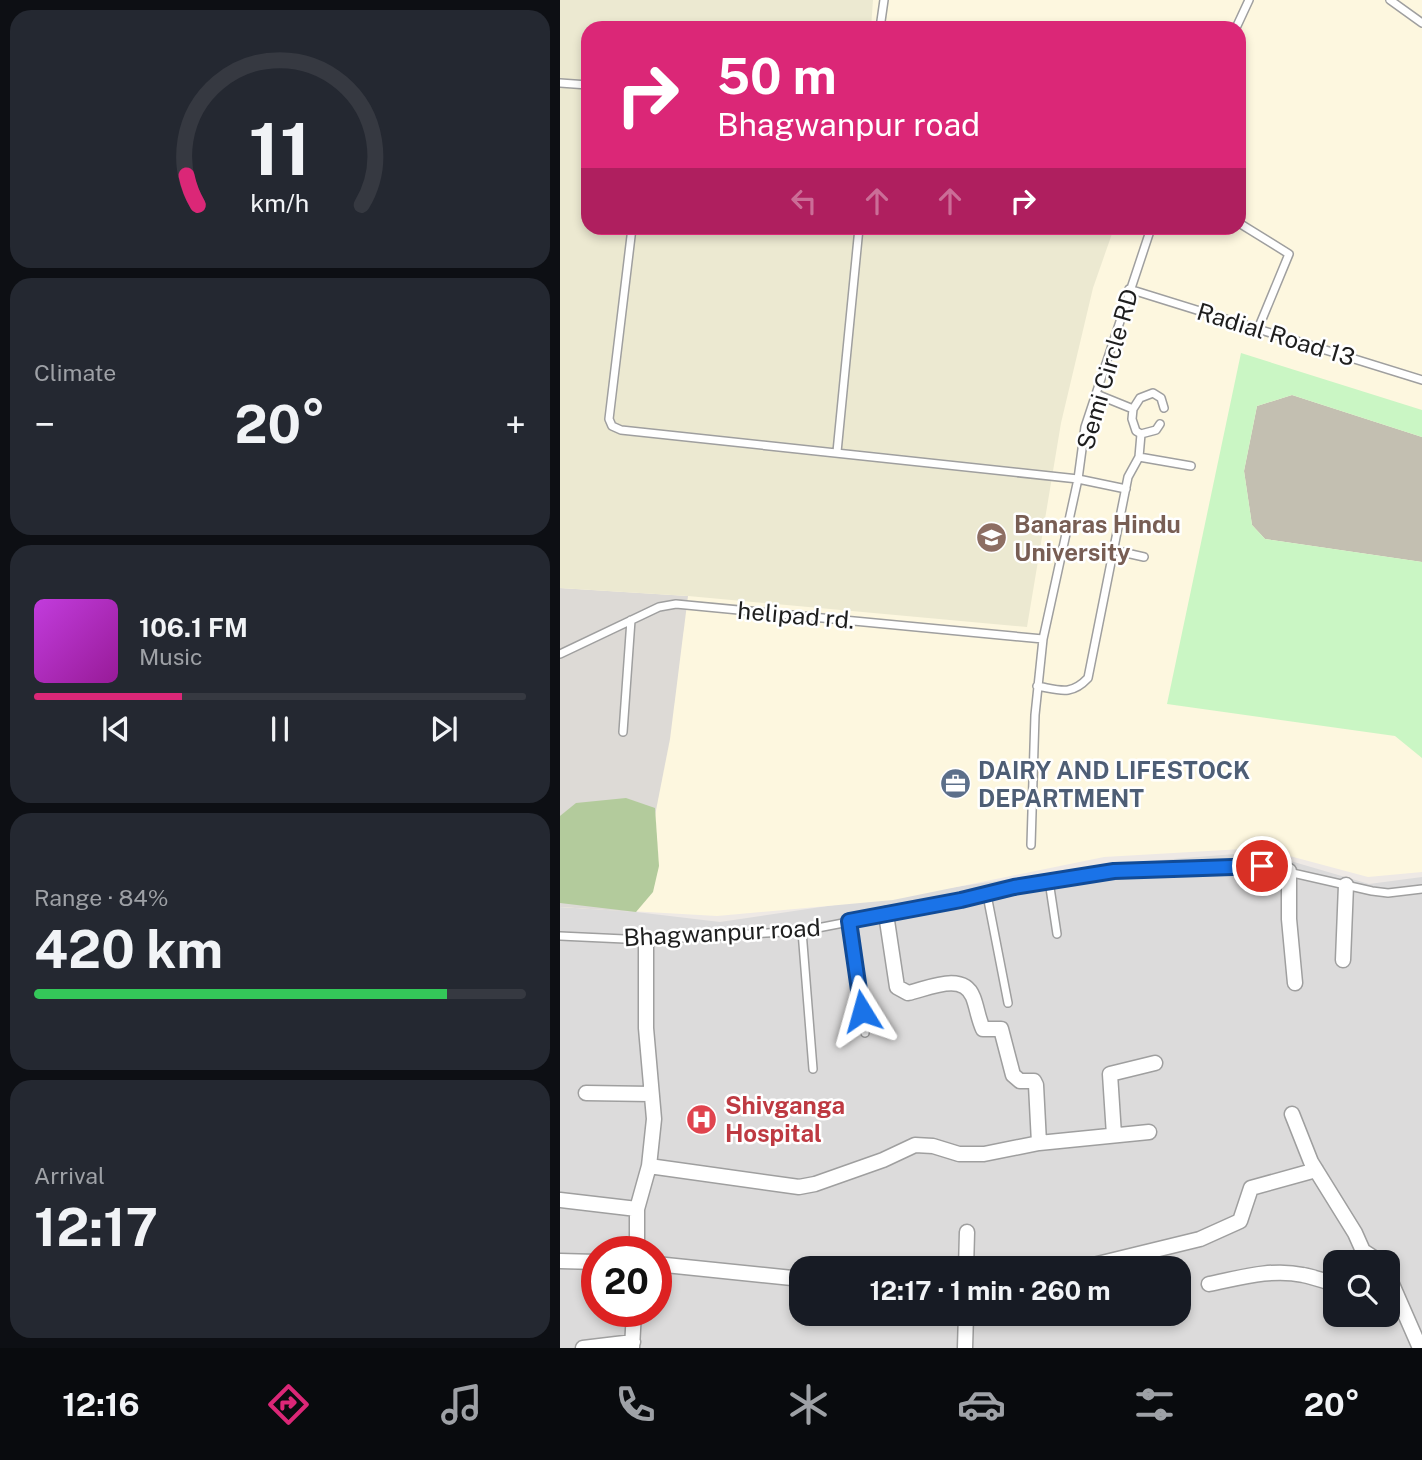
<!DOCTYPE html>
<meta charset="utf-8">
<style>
:root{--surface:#171b24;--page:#242831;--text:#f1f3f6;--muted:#9ea1a6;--line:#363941;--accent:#db2777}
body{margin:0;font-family:"Public Sans",sans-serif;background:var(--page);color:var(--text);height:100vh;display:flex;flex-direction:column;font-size:26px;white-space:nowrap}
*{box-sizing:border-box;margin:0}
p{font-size:23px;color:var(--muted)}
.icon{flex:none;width:38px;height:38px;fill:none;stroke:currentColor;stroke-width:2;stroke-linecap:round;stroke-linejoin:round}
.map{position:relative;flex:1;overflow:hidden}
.drawer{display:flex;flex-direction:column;gap:10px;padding:10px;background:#0d0f14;width:560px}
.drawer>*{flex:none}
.guide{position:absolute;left:21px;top:21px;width:665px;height:214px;border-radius:21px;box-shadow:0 4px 10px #0003;background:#db2777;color:#fff;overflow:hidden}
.controls{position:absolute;left:763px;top:1250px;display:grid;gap:14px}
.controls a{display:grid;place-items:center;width:77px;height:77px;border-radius:14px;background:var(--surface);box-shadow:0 4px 10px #0003;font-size:35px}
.speed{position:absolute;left:21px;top:1236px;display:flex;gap:14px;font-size:35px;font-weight:700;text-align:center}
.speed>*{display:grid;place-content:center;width:91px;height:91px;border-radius:50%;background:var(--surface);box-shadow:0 4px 10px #0003;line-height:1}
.speed .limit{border:10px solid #d22;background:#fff;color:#111}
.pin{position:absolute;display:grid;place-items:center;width:60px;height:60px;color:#fff;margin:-30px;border:4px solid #fff;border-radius:50%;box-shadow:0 2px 7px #0007}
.me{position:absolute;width:77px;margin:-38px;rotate:352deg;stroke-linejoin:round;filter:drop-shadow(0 0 5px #0008)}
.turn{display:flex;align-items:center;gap:24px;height:147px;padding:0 21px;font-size:32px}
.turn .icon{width:91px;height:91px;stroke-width:2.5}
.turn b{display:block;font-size:49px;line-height:60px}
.lanes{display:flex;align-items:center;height:66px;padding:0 21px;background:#0003;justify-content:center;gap:35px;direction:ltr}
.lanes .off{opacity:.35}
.big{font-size:52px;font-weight:700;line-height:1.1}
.drawer .widget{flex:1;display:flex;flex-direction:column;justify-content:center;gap:10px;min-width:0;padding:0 24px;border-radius:21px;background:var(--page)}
.drawer .dial{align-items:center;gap:0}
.dial svg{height:182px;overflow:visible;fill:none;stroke:var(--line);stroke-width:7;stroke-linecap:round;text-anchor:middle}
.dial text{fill:var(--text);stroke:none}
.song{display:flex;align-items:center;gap:21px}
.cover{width:84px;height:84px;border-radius:10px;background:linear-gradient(135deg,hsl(290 70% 55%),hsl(300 70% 35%))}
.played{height:7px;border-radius:4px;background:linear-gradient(90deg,var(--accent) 30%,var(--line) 30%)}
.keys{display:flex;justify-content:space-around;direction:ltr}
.heat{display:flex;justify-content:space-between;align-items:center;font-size:38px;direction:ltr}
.charge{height:10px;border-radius:5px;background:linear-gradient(90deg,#34c759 84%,var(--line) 0)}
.trip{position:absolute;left:229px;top:1256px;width:402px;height:70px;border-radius:21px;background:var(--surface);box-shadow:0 4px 10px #0003;font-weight:700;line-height:70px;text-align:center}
.menu{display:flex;height:112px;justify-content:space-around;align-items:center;background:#090b0e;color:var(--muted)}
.menu .icon{width:49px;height:49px}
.menu .active{color:var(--accent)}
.menu b{font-size:32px;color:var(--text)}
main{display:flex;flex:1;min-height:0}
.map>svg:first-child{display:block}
.residential{fill:#dcdbdb;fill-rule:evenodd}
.education{fill:#fdf7df;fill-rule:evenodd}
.airport{fill:#dddad6}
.construction{fill:#c3bfb1}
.farmland{fill:#ece9d1}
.forest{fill:#b3cb9c}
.park{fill:#caf6c4}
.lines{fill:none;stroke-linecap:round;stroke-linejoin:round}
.service-casing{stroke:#9f9f9f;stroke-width:10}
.minor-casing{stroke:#9f9f9f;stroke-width:17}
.service{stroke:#fff;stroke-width:7}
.minor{stroke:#fff;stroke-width:14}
.route-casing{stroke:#114b97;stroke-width:18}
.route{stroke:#1a73e8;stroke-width:12}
.labels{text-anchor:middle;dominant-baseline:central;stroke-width:5;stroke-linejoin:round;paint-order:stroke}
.street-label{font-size:24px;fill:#1e1e1e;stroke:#fff}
.education-label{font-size:24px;font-weight:bold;fill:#785e54;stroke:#fff;text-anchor:start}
.service-label{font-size:24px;font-weight:bold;fill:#4e5e75;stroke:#fff;text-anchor:start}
.health-label{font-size:24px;font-weight:bold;fill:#be3a42;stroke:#fff;text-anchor:start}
</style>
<main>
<section class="drawer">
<div class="widget dial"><svg viewBox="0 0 100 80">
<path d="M14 69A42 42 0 1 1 86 69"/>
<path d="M14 69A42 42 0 0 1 9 56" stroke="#db2777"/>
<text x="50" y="56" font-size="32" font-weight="700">11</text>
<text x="50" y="72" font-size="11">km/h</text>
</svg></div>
<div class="widget"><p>Climate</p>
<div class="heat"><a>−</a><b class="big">20°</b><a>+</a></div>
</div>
<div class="widget">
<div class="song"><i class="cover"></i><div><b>106.1 FM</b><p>Music</p></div></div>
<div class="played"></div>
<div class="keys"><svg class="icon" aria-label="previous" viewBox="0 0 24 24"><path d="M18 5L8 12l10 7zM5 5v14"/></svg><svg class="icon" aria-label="pause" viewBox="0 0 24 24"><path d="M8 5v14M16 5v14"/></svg><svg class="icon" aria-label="next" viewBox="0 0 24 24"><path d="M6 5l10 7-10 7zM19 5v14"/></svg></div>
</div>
<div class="widget"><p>Range · 84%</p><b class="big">420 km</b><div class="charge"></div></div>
<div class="widget"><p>Arrival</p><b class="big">12:17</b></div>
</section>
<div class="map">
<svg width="862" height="1348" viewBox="0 0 862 1348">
<rect width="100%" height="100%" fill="#eee9e5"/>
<path class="residential" d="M700,852L809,884L862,877V1348H0V907L76,912L160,922L550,864ZM37,1251H96V1311H37ZM775,1262H828V1314H775ZM242,1269H620V1314H242Z"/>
<path class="education" d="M0,0H862V872L808,877L700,848L544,857L333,900L157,916L0,907ZM28,28H679V228H28Z"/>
<path class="airport" d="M0,588L128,596L110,739L76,912L0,907Z"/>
<path class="construction" d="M732,395L862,437V562L705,539L692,525L684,471L697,406Z"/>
<path class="farmland" d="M0,0H313L311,28H28V228H554L533,288L501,423L467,627L128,596L0,588Z"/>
<path class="forest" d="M66,798L95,808L99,866L93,892L76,912L0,903V816L16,803Z"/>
<path class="park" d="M681,353L862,410V437L732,395L697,406L684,471L692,525L705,539L862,562V758L835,736L607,704Z"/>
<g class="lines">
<defs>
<path id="service" d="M830,0L862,23
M320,28L324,0
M676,28L689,0
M0,83L28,85
M679,223L729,254L698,329
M72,228L49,419L52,426L61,430L518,479L566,489
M569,289L862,380
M536,394L573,409L572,419L576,431L581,434L579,457L631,466
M573,409L580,398L593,393L601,398L604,408
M581,434L596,430L600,424
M277,452L299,228
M553,550L584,557
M0,654L99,607L116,604L483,639
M477,686C500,690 511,696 528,678L568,477L579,457
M63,732L71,620
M471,845L475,715L483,639L518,479L525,427L591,228
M489,881L497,934
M427,895L448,1003
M289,921L305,1033
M242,931L253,1069
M0,936L86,940L242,931L376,905L454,887L554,871L702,866L812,891L828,893L862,889"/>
<path id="minor" d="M729,871V919L735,983
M326,914L337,987L348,993C367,989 403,971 413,997C417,1007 418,1018 423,1029H441L453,1075L460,1081H474L476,1085L479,1143
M783,960L786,885
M26,1093L91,1094
M732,1114L751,1162L795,1233L803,1251L820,1262
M554,1135L550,1074L595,1063
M89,1166L239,1187L255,1184L323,1160L355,1145L373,1146L399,1154H424L479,1143L589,1132
M0,1200L77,1209
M77,1251V1209L89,1166L94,1119L86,1028V940
M0,1261L37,1262
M96,1264L242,1279
M406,1269L407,1232
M517,1269L640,1239L680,1221L691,1188L756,1170
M828,1275L860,1348
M649,1284C679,1278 712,1268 743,1275C754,1277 764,1281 775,1284
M23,1348L73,1342
M72,1348L74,1311
M405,1348L406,1314"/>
</defs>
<use href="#service" class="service-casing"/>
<use href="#minor" class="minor-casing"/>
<use href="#service" class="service"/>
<use href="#minor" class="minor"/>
</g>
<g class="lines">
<defs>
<path id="route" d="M302,1011L289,921L401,900L454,887L554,871L702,866"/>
</defs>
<use href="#route" class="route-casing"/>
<use href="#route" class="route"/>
</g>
<defs>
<symbol id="university-disc" viewBox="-11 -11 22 22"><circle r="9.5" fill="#8d6e63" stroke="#fff"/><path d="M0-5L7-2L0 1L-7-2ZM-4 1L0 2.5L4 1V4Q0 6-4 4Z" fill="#fff"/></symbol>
<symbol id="office-disc" viewBox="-11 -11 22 22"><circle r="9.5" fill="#5c6f8a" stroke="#fff"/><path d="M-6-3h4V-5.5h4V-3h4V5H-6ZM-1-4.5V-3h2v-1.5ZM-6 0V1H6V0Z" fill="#fff"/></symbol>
<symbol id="hospital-disc" viewBox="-11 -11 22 22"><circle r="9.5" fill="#e0444e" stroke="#fff"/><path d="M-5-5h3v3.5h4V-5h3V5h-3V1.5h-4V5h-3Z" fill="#fff"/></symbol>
</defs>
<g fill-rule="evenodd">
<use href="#university-disc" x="414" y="520" width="35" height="35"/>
<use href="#office-disc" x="378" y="766" width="35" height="35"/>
<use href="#hospital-disc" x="124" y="1102" width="35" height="35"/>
</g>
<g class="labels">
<g class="street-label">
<text transform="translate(716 334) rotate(17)">Radial Road 13</text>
<text transform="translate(547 369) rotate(-74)">Semi Circle RD</text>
<text transform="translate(236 615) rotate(5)">helipad rd.</text>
<text transform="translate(162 932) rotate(-3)">Bhagwanpur road</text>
</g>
<g class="education-label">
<text x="454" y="524">Banaras Hindu<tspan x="454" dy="28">University</tspan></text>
</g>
<g class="service-label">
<text x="418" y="770">DAIRY AND LIFESTOCK<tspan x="418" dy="28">DEPARTMENT</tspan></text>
</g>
<g class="health-label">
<text x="165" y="1105">Shivganga<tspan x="165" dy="28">Hospital</tspan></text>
</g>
</g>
</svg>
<div class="controls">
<a><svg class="icon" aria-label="search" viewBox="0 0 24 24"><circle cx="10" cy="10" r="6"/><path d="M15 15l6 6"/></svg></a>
</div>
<div class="speed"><div class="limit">20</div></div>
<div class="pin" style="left:702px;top:866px;background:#d93025"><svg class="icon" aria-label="arrive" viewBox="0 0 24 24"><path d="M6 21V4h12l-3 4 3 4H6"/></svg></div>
<svg class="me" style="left:302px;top:1011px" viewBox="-20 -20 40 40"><path d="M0-17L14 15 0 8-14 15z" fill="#1a73e8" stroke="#fff" stroke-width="4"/></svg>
<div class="trip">12:17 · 1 min · 260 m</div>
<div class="guide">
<div class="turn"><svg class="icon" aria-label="right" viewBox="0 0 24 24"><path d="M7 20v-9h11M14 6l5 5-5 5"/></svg><div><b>50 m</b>Bhagwanpur road</div></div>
<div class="lanes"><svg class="icon off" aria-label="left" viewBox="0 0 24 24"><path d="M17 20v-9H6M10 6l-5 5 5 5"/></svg><svg class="icon off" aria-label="ahead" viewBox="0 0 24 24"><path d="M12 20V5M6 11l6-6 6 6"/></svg><svg class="icon off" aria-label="ahead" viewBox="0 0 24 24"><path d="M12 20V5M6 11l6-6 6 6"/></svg><svg class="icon" aria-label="right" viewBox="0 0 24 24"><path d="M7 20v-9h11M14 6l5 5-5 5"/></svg></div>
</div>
</div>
</main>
<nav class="menu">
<b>12:16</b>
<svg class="icon active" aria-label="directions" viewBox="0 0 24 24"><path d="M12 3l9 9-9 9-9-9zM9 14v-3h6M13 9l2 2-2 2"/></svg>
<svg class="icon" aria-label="music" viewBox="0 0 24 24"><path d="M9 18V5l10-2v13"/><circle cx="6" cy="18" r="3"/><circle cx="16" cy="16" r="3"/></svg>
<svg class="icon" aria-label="phone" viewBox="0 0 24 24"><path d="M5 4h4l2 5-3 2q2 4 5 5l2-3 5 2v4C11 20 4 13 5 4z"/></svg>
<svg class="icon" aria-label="climate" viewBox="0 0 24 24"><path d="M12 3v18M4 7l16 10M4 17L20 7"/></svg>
<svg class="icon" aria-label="car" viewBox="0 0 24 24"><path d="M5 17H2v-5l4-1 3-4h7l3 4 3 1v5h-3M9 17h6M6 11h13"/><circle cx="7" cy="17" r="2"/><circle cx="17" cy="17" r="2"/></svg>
<svg class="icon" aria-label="filters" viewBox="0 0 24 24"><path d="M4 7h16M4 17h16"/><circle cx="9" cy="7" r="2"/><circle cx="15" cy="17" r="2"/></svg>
<b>20°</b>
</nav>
